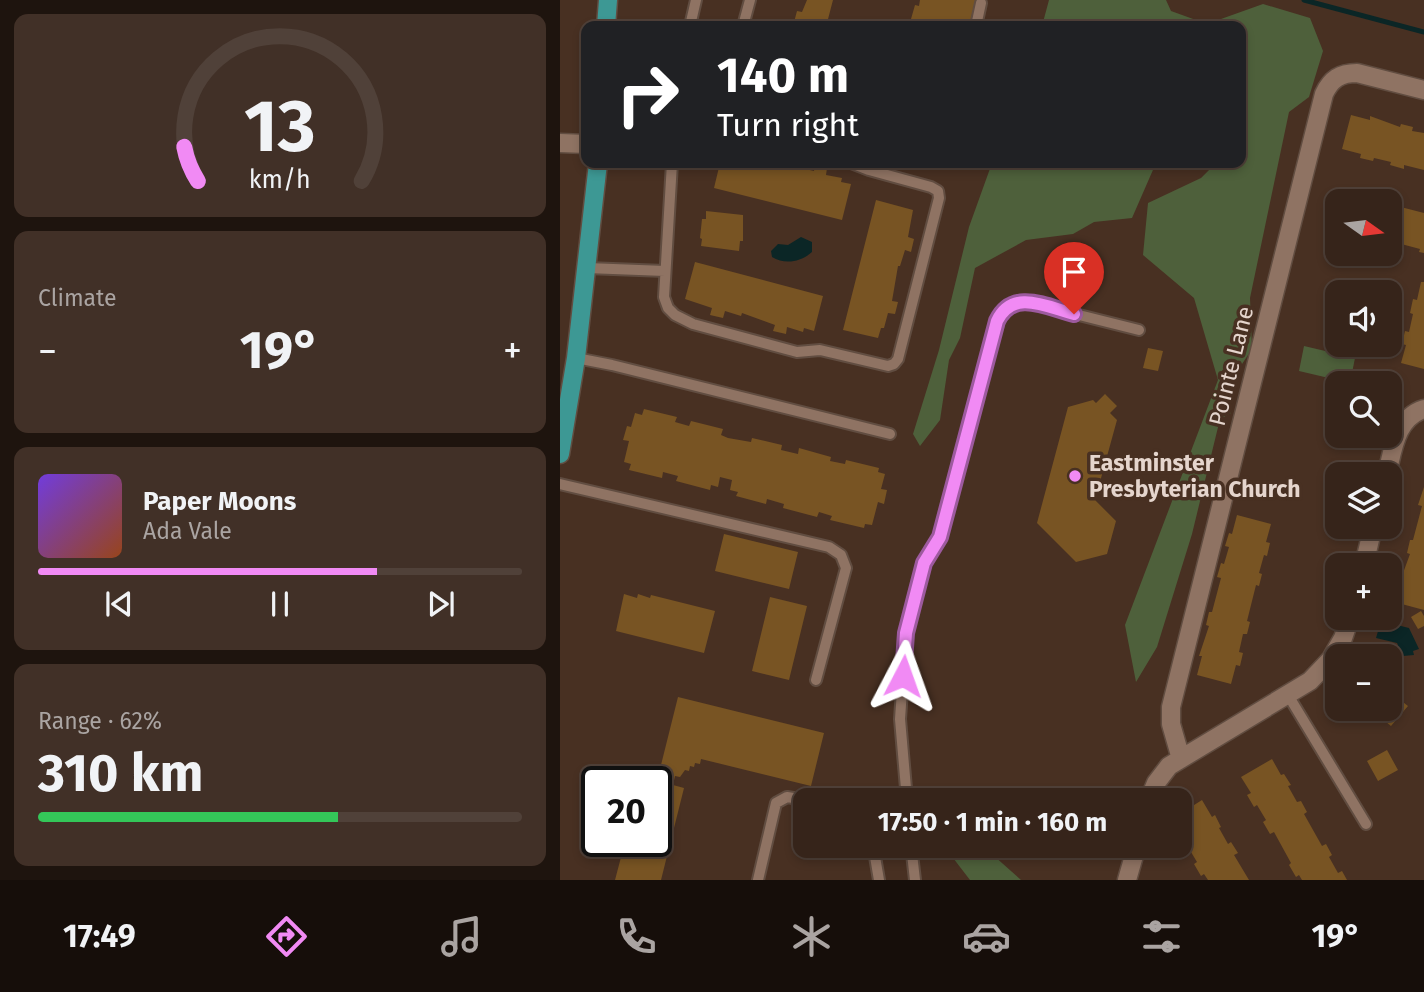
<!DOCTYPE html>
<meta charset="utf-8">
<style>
:root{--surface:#36241a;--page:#413027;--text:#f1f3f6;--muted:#aaa4a2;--line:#504139;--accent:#f18af4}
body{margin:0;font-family:"Fira Sans",sans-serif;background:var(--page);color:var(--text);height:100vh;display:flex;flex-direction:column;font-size:26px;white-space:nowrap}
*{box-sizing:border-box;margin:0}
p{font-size:23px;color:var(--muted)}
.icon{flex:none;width:38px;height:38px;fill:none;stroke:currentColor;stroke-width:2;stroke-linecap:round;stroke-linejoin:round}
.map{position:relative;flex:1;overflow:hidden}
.details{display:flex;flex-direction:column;gap:14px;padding:14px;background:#1e140e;width:560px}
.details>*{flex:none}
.hud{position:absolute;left:21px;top:21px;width:665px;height:147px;border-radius:14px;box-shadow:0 4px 10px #0003,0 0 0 2px var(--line);background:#202124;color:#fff;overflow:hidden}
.needle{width:46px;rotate:104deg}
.tools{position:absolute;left:765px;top:189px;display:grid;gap:14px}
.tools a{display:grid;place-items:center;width:77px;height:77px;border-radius:14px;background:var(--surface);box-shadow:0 4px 10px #0003,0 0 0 2px var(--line);font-size:35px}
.speed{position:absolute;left:21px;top:766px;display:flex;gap:14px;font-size:35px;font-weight:700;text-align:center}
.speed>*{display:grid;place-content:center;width:91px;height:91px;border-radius:50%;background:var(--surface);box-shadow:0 4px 10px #0003,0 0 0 2px var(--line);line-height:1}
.speed .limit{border:4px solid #111;border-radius:10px;background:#fff;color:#111}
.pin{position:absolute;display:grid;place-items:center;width:60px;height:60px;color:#fff;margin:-72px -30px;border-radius:50% 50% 50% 0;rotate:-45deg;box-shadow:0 0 7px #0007}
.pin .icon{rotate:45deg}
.me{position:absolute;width:77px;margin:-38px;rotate:4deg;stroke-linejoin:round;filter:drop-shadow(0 0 5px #0008)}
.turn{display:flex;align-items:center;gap:24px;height:147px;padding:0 21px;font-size:32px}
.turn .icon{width:91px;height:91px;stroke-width:2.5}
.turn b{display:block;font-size:49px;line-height:60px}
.big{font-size:52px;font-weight:700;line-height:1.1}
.details .widget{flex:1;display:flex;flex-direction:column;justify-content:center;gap:10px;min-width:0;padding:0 24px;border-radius:14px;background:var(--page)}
.details .dial{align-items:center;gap:0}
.dial svg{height:182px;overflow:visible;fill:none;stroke:var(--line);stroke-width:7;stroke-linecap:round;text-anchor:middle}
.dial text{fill:var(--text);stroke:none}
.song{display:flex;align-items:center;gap:21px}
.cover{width:84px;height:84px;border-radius:10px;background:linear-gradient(135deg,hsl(260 70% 55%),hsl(20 70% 35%))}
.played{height:7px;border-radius:4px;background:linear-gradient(90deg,var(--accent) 70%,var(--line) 70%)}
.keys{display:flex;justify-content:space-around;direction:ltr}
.heat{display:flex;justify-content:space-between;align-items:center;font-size:38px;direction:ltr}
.charge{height:10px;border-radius:5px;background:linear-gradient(90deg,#34c759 62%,var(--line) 0)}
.trip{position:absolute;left:233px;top:788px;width:399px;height:70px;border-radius:14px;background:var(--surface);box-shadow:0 4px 10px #0003,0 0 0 2px var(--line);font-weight:700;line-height:70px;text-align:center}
.tabs{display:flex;height:112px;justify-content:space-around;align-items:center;background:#160e0a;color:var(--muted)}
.tabs .icon{width:49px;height:49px}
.tabs .on{color:var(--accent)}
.tabs b{font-size:32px;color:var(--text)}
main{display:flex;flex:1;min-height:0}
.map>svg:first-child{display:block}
.green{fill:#4e603b}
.water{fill:#0b2626}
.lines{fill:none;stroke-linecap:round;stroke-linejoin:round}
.stream{stroke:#0b2626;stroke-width:5}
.building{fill:#785423}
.service-casing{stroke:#614d41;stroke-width:14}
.minor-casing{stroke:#614d41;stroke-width:21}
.primary-casing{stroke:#614d41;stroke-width:21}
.service{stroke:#8f7363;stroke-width:10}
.minor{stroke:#8f7363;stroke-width:18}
.primary{stroke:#3d9894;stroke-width:18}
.route-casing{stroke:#9d5a9f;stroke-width:18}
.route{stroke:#f18af4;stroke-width:12}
.poi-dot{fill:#f18af4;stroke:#483022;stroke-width:2.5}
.labels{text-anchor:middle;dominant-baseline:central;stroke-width:7;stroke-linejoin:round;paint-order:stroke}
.street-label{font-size:23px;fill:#e5d5cd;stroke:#483022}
.poi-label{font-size:23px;font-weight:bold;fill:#e5d5cd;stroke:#483022;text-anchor:start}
</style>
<main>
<section class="details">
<div class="widget dial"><svg viewBox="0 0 100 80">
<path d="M14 69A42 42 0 1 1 86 69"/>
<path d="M14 69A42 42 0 0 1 8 54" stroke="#f18af4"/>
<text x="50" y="56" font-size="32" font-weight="700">13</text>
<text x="50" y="72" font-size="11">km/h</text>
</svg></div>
<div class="widget"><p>Climate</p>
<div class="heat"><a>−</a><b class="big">19°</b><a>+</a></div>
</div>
<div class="widget">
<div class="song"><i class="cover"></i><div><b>Paper Moons</b><p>Ada Vale</p></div></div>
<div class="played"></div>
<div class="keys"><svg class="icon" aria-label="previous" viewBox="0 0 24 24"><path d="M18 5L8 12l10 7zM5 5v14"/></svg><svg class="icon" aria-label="pause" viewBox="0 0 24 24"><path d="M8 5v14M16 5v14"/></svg><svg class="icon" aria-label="next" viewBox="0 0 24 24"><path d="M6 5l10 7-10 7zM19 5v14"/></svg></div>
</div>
<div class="widget"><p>Range · 62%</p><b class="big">310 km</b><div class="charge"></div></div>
</section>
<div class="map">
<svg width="864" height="880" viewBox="0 0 864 880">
<rect width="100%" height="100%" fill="#483022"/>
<path class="green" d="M489,0H606L611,11L647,24L703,4L750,18L763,51L749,97L729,112L690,298L692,349L670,382L671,413L660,419L632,534L597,647L576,682L565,625L658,380L634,298L583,255L588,203L641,178L656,163H681V26H482Z
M432,163H596L572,218L534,222L513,234L466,240L415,268L400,338L389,360L380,420L360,446L353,434L379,350L409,227Z
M744,346L795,358L790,383L739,371Z
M390,845H429L433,855L461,880H410L390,854Z"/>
<path class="water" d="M241,237L252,242V252C241,262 225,265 212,257L211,251L218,244L228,245Z
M821,621L849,628L859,649L853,651L854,655L843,656L837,643L816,638Z"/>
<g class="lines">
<path class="stream" d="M744,0L864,32"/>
</g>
<path class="building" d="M247,0H273L267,23L274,26H233L237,11L242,12Z
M360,0H420L419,4L415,3L411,18L415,20L414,26H349L355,5L359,6Z
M791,115L810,120V116L840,127L841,124L853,127L852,131L864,133V170L844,165V169L830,165L831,162L814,158L813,161L800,158L801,154L782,149Z
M160,163H219V165L237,170V167L254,171L255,165L267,168L266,175L282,178L281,182L291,184L282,220L154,188Z
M772,190L790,194L791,191L804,194L803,197L815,201H777V228L763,224Z
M316,200L353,210L348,237L354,239L351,252L345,250L340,266H338L332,301L338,302L335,314L328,313L324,328H321L318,338L283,330Z
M830,201L834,202L833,205L864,213V253L859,252L860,249L830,241Z
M146,211L183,215V241H180L179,251L141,246L142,239L140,238L142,219H146Z
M135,262L263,296L254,331L244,328L243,332L227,327L226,334L213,331L215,325L182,313L181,316L165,311L163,318L150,315L152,308L125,299Z
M861,282H864V369L841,363L846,345L842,344L845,331L849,332L853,314L850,313L853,299L857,300Z
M588,348L603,351L598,371L583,368Z
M545,394L557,406L550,413L557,420L535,500L556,521L547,554L516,562L477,523L508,407L533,400L536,403Z
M84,409L117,417L115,422L129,426L131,421L163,429L161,435L168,438L191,442L192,438L222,445L221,450L238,454L239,448L271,457L270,461L285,464L286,460L319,468L318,472L325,474L321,489L327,490L324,504L318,502L312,525L305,524L304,528L270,520L272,516L259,512L257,517L223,508L224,504L207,499L206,504L176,496L178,492L170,490L172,480L160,477L158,487L151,485L150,490L116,481L118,476L103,472L102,478L69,470L71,464L64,462L69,441L63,440L67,426L71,427L75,413L82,415Z
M864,487V610L838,603L843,584H839L850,554L847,553L850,540H853L862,506L858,505Z
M677,515L711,524L706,542L710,543L707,556L704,555L699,573L702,574L699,586L696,585L687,621L690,622L687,634H683L679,652L683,653L680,666L676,665L671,684L637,675L642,656H639L649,626L646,625L649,612H652L661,578L657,577L661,563L664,564L669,547L665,546L669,533L672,534Z
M164,534L238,552L229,589L155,571Z
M64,594L77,598L78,594L90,598L91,595L155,611L144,653L56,631Z
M210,597L247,606L229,680L192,671Z
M861,611L864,616V626L858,629L851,617Z
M813,650L821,656H801L805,651Z
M830,664L838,671L830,682Z
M830,692L848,706L831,726L810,709H830Z
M118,697L264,733L251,786L141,759L140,764L135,763L134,767L130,766L129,771L125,770L120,777L115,776L113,785L124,788L101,880H55L65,842H96V782H80L81,777L97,781Z
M788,709H807L800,718Z
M827,750L838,770L818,781L807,761Z
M712,759L721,775L724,774L731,785L728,786L737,802L741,801L747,812L744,814L762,846L766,844L772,855L769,857L778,873L782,871L787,880H742L739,875L736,877L729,865L731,863L714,832L710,834L703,822L706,820L697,805L694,807L687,795L691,793L681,777Z
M642,800L652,817L655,815L661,827L659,828L668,844L671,842L678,853L674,855L689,880H648L644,874L641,876L634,864L637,862L628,847L625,849L620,839L621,835L620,814Z"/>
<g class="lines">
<defs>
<path id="service" d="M130,26L136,0
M183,26L190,0
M416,26L421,3
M112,163L104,297L108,308L115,315L133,324L237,352L260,350L328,366L334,364L338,359L379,198L378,191L371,187L309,170L291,163
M27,268L105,271
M16,358L52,365L330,434
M0,484L269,547L281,555L286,568L256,680
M728,695L806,824
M347,800L340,719L346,633L364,563L380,537L421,377L442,312C450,304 456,302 467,302L579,330
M313,845L319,880
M351,845L355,880
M198,880L216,803L227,797L246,800"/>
<path id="minor" d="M0,143L26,144
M827,474C833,449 836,418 864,409
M804,565L813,527
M621,759L611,724V707L764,94C771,79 780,73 797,73L864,90
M589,800L596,783L609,766L750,681L771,659L783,638L790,618
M567,880L577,845"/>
<path id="primary" d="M46,26L48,0
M0,454L16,358L38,163"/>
</defs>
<use href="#service" class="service-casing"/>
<use href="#minor" class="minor-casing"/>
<use href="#primary" class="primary-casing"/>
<use href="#service" class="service"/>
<use href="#minor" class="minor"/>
<use href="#primary" class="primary"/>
</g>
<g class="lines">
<defs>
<path id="route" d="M343,676L346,633L364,563L380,537L437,321C453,288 487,307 514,314"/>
</defs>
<use href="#route" class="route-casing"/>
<use href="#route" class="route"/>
</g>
<circle class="poi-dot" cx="515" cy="476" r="7"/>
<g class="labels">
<g class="street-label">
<text transform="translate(671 366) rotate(-76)">Pointe Lane</text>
</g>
<g class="poi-label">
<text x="529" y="463">Eastminster<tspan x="529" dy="26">Presbyterian Church</tspan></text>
</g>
</g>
</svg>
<div class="tools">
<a><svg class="needle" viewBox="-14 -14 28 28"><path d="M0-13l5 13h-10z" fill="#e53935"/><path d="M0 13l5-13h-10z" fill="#aaa4a2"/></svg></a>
<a><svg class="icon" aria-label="sound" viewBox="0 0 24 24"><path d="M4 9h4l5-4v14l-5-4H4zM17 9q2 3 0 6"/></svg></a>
<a><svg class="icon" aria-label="search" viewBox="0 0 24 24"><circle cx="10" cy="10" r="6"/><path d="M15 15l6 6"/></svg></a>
<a><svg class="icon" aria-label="layers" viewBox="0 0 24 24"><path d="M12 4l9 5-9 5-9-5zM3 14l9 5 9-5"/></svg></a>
<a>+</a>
<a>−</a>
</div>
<div class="speed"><div class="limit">20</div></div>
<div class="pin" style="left:514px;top:314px;background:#d93025"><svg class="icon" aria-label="arrive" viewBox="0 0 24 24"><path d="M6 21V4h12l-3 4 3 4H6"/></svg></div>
<svg class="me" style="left:343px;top:676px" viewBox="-20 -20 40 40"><path d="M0-17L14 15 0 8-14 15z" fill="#f18af4" stroke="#fff" stroke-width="4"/></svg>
<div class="trip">17:50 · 1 min · 160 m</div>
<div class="hud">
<div class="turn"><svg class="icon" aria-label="right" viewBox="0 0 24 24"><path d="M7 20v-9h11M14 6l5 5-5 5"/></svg><div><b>140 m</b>Turn right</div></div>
</div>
</div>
</main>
<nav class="tabs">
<b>17:49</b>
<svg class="icon on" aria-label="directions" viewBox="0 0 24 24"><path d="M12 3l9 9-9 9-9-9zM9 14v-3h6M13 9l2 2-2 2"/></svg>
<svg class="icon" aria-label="music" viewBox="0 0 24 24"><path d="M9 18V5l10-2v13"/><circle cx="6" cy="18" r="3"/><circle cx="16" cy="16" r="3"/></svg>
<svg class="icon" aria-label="phone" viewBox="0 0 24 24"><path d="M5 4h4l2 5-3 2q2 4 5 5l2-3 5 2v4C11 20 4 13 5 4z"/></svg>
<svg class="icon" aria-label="climate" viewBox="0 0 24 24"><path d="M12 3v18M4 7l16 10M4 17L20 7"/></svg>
<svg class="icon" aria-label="car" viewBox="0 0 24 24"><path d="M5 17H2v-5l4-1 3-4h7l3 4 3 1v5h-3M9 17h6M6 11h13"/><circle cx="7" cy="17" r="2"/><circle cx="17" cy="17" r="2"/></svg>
<svg class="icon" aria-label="filters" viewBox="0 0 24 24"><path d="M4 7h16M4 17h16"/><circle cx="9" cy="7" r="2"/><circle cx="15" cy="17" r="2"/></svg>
<b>19°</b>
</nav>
